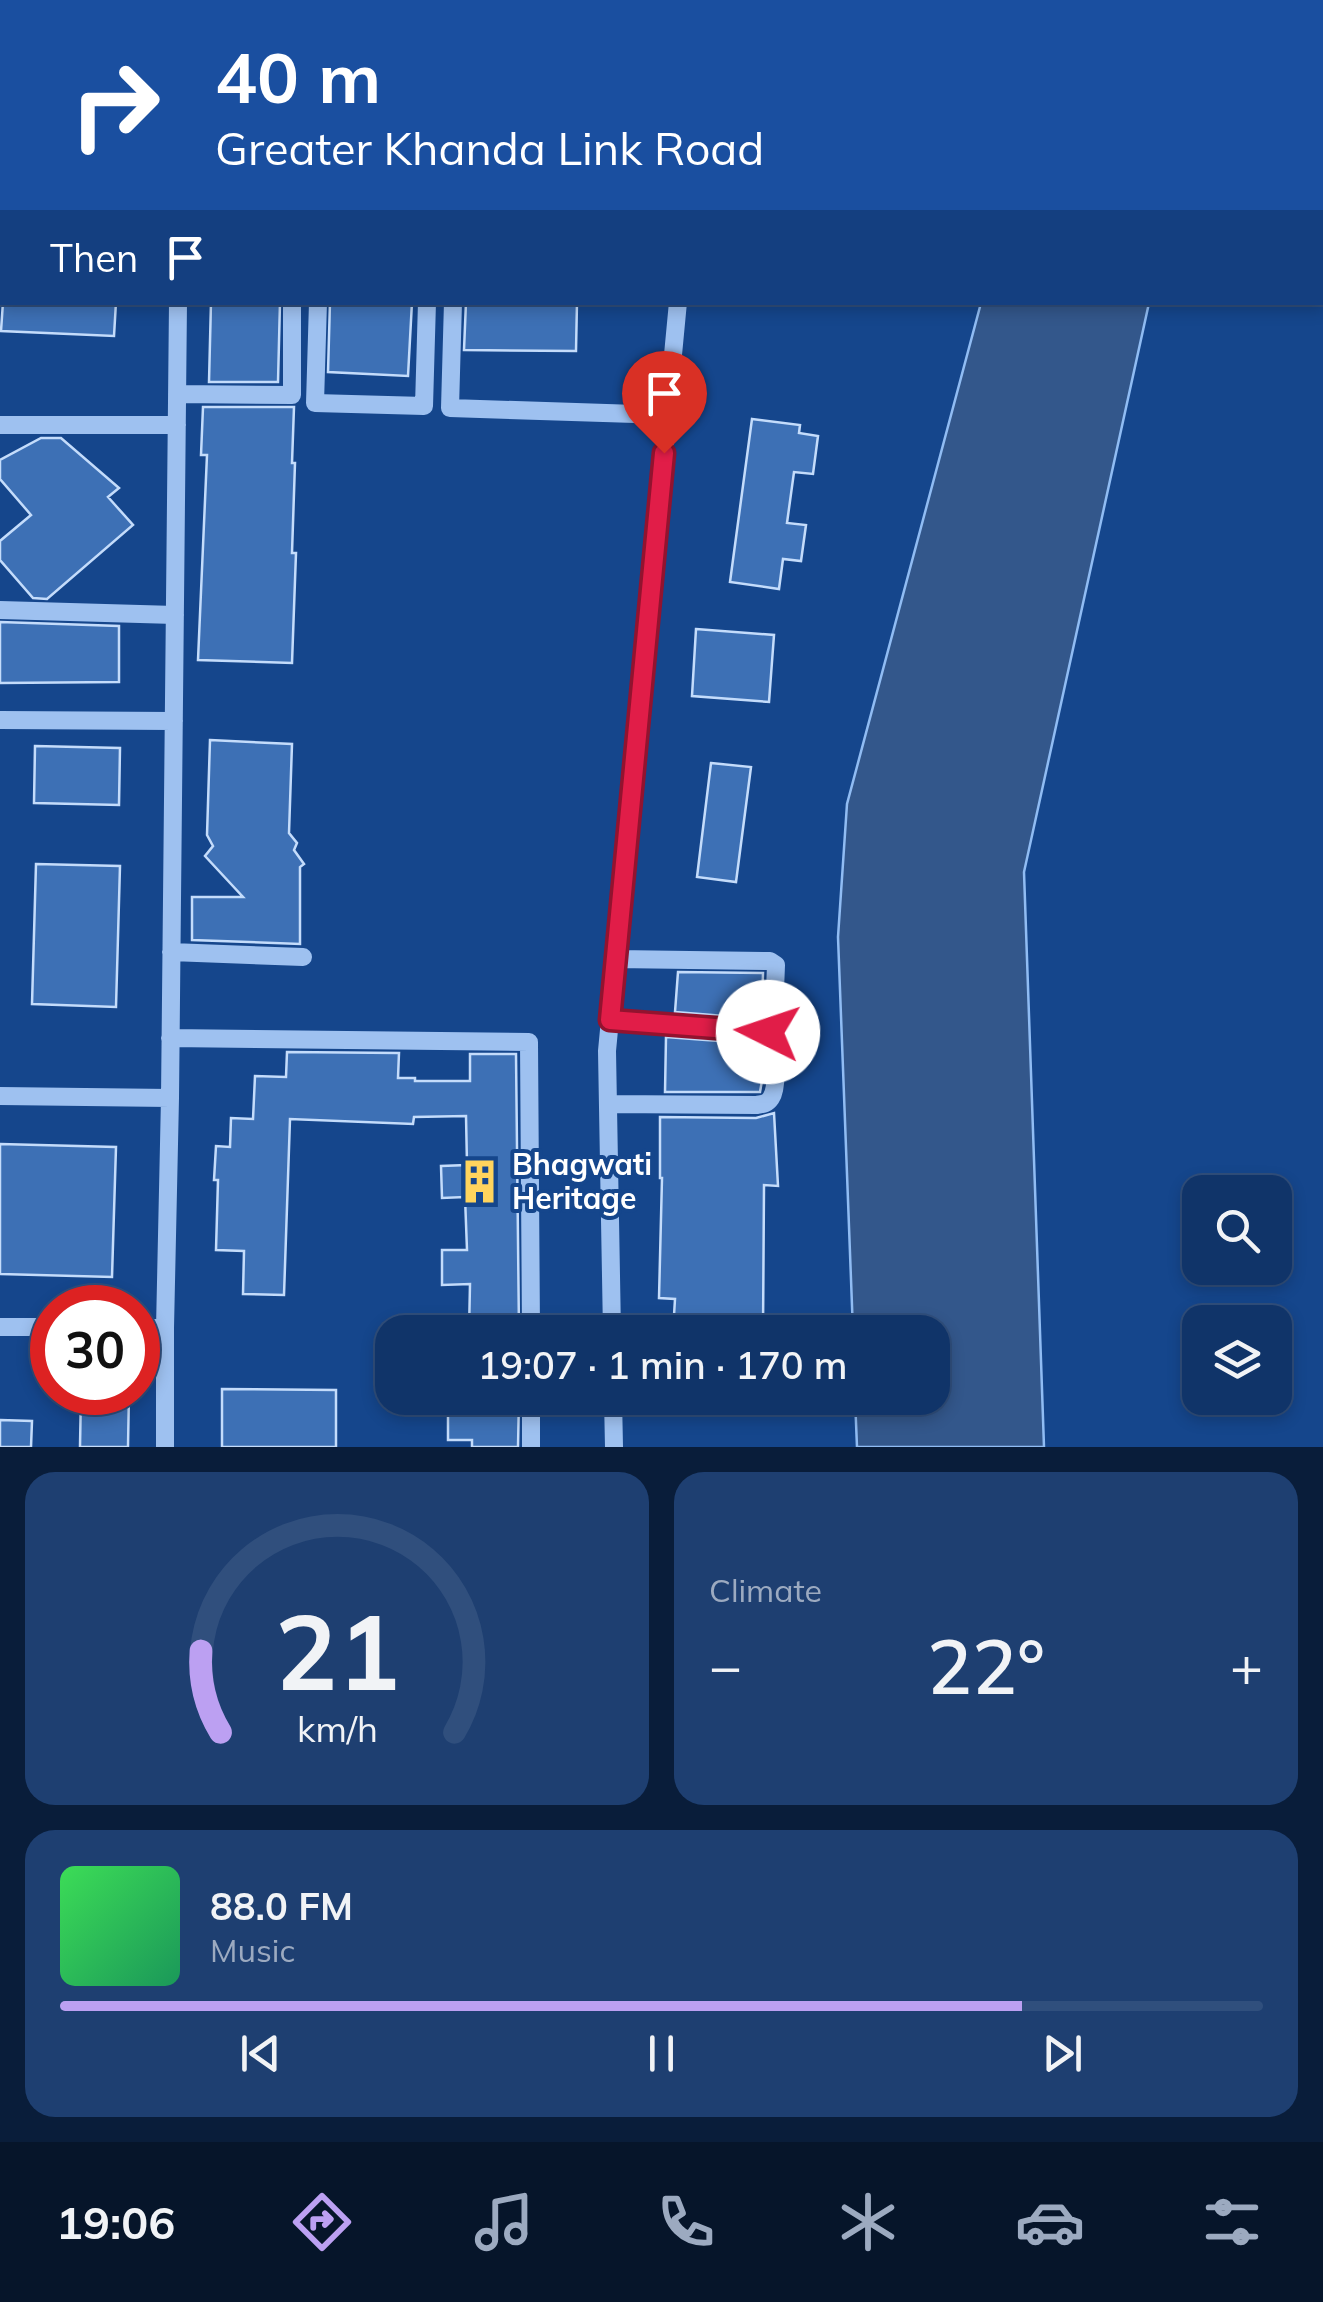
<!DOCTYPE html>
<meta charset="utf-8">
<style>
:root{--surface:#103469;--page:#1e3f71;--text:#f1f3f6;--muted:#9caac0;--line:#304f7d;--accent:#bca0f2}
body{margin:0;font-family:Mulish,sans-serif;background:var(--page);color:var(--text);height:100vh;display:flex;flex-direction:column;font-size:38px;white-space:nowrap}
*{box-sizing:border-box;margin:0}
p{font-size:32px;color:var(--muted)}
.icon{flex:none;width:55px;height:55px;fill:none;stroke:currentColor;stroke-width:2;stroke-linecap:round;stroke-linejoin:round}
.map{position:relative;height:1447px;overflow:hidden}
.side{display:flex;flex-direction:column;gap:25px;padding:25px;background:#091d3a;flex:1}
.side>*{flex:none}
.banner{position:absolute;left:0px;top:0px;width:1325px;height:305px;box-shadow:0 5px 15px #0003,0 0 0 2px var(--line);background:#1a4fa0;color:#fff;overflow:hidden}
.fabs{position:absolute;left:1182px;top:1175px;display:grid;gap:20px}
.fabs a{display:grid;place-items:center;width:110px;height:110px;border-radius:20px;background:var(--surface);box-shadow:0 5px 15px #0003,0 0 0 2px var(--line);font-size:50px}
.speed{position:absolute;left:30px;top:1285px;display:flex;gap:20px;font-size:50px;font-weight:700;text-align:center}
.speed>*{display:grid;place-content:center;width:130px;height:130px;border-radius:50%;background:var(--surface);box-shadow:0 5px 15px #0003,0 0 0 2px var(--line);line-height:1}
.speed .limit{border:15px solid #d22;background:#fff;color:#111}
.pin{position:absolute;display:grid;place-items:center;width:85px;height:85px;color:#fff;margin:-102px -42px;border-radius:50% 50% 50% 0;rotate:-45deg;box-shadow:0 0 10px #0007}
.pin .icon{rotate:45deg}
.me{position:absolute;width:110px;margin:-55px;rotate:274deg;stroke-linejoin:round;filter:drop-shadow(0 0 8px #0008)}
.turn{display:flex;align-items:center;gap:35px;height:210px;padding:0 50px;font-size:45px}
.turn .icon{width:130px;height:130px;stroke-width:2.5}
.turn b{display:block;font-size:70px;line-height:85px}
.then{display:flex;align-items:center;height:95px;padding:0 50px;background:#0003;gap:20px;font-size:38px}
.big{font-size:75px;font-weight:600;line-height:1.1}
.side .tile{flex:1;display:flex;flex-direction:column;justify-content:center;gap:15px;min-width:0;padding:0 35px;border-radius:30px;background:var(--page)}
.side .dial{align-items:center;gap:0}
.dial svg{height:260px;overflow:visible;fill:none;stroke:var(--line);stroke-width:7;stroke-linecap:round;text-anchor:middle}
.dial text{fill:var(--text);stroke:none}
.song{display:flex;align-items:center;gap:30px}
.cover{width:120px;height:120px;border-radius:15px;background:linear-gradient(135deg,hsl(130 70% 55%),hsl(150 70% 35%))}
.played{height:10px;border-radius:5px;background:linear-gradient(90deg,var(--accent) 80%,var(--line) 80%)}
.keys{display:flex;justify-content:space-around;direction:ltr}
.heat{display:flex;justify-content:space-between;align-items:center;font-size:55px;direction:ltr}
.side .tiles{flex:1;display:grid;gap:25px;grid-template-columns:1fr 1fr}
.tile:last-child{grid-column:span 2}
.trip{position:absolute;left:375px;top:1315px;width:575px;height:100px;border-radius:30px;background:var(--surface);box-shadow:0 5px 15px #0003,0 0 0 2px var(--line);font-weight:600;line-height:100px;text-align:center}
.tab-bar{display:flex;height:160px;justify-content:space-around;align-items:center;background:#06152a;color:var(--muted)}
.tab-bar .icon{width:70px;height:70px}
.tab-bar .current{color:var(--accent)}
.tab-bar b{font-size:45px;color:var(--text)}
.map>svg:first-child{display:block}
.water{fill:#33578b;stroke:#90bcf3;stroke-width:2.5}
.building{fill:#3d70b5;stroke:#c4dcfb;stroke-width:2.5}
.lines{fill:none;stroke-linecap:round;stroke-linejoin:round}
.minor{stroke:#9ec1f0;stroke-width:18}
.route-casing{stroke:#92132f;stroke-width:25}
.route{stroke:#e11d48;stroke-width:18}
.labels{text-anchor:middle;dominant-baseline:central;stroke-width:8;stroke-linejoin:round;paint-order:stroke}
.poi-label{font-size:30px;font-weight:bold;fill:#fff;stroke:#15468c;text-anchor:start}
</style>
<div class="map">
<svg width="1323" height="1447" viewBox="0 0 1323 1447">
<rect width="100%" height="100%" fill="#15468c"/>
<path class="water" d="M1063,0H1225V2H1063Z
M981,303H1149L1024,872L1044,1447H857L855,1398H932V1332H853L838,937L847,804Z"/>
<path class="building" d="M3,302H116L114,336L1,331Z
M211,302H280L278,382H209Z
M330,302H412L408,376L328,372Z
M466,302H577L576,351L464,350Z
M203,407H294L292,463H295L292,553H296L292,663L198,660L207,455H201Z
M752,419L800,425L799,433L818,436L813,474L794,472L787,523L806,525L801,561L783,559L779,589L730,582Z
M41,438H61L119,488L108,497L133,525L47,599L33,598L0,560V541L31,515L0,479V460Z
M0,622L119,626V682L0,683Z
M696,629L774,635L769,702L692,696Z
M210,740L292,744L289,833L297,843L294,850L304,864L300,867V944L192,940V897H243L205,856L213,846L207,835Z
M35,746L120,748L119,805L34,803Z
M711,763L751,767L736,882L697,877Z
M36,864L120,866L116,1007L32,1004Z
M678,972L763,973L762,1008L744,1009L737,1017L675,1012Z
M666,1037L759,1044L763,1075L760,1092H665Z
M287,1052L399,1053L398,1078H415V1081H470V1054H516L519,1332H469L470,1284L442,1285V1250H467L465,1197L442,1198L441,1166L467,1165L466,1116L414,1117L413,1124L290,1119L284,1295L243,1294L244,1251L216,1250L218,1180H214L216,1146L230,1147L231,1118L253,1119L255,1076L286,1077Z
M774,1113L778,1186L764,1185L763,1332H673L675,1299L659,1298L662,1178H660V1117L756,1118Z
M0,1144L116,1147L112,1277L0,1274Z
M222,1389L336,1390V1447H222Z
M81,1392H129L128,1447H80Z
M483,1398H519L518,1447H472V1440H448V1404L483,1403Z
M0,1420L32,1421L31,1447H0Z"/>
<g class="lines">
<path class="minor" d="M231,2V0
M704,2V0
M1002,2L1003,0
M1322,191H1323
M0,208H2
M318,302L315,403L424,406L427,302
M453,302L450,408L667,415
M177,394L292,395V302
M0,425H177
M0,610L175,615
M0,720L174,721
M171,952L303,957
M616,959L770,961L776,965L774,1016L769,1021L749,1020
M170,1038L529,1042L531,1332
M0,1096L170,1098
M608,1104L756,1105C763,1104 767,1104 771,1098C779,1086 775,1043 768,1032L610,1020
M0,1327H52
M138,1328H165
M612,1332L607,1051L678,302
M531,1398V1447
M613,1398L614,1447
M165,1447V1328L170,1098L178,302"/>
</g>
<g class="lines">
<defs>
<path id="route" d="M664,453L610,1020L768,1032"/>
</defs>
<use href="#route" class="route-casing"/>
<use href="#route" class="route"/>
</g>
<defs>
<symbol id="building-bare" viewBox="-9 -9 18 18"><path d="M-4-6H4V6H1V3H-1V6H-4ZM-2.5-4.3h1.7v1.8h-1.7ZM.8-4.3h1.7v1.8H.8ZM-2.5-1h1.7V.8h-1.7ZM.8-1h1.7V.8H.8Z" fill="#ffd45d" stroke="#15468c" stroke-width="2.5" paint-order="stroke"/></symbol>
</defs>
<g fill-rule="evenodd">
<use href="#building-bare" x="448" y="1150" width="63" height="63"/>
</g>
<g class="labels">
<g class="poi-label">
<text x="512" y="1164">Bhagwati<tspan x="512" dy="34">Heritage</tspan></text>
</g>
</g>
</svg>
<div class="fabs">
<a><svg class="icon" aria-label="search" viewBox="0 0 24 24"><circle cx="10" cy="10" r="6"/><path d="M15 15l6 6"/></svg></a>
<a><svg class="icon" aria-label="layers" viewBox="0 0 24 24"><path d="M12 4l9 5-9 5-9-5zM3 14l9 5 9-5"/></svg></a>
</div>
<div class="speed"><div class="limit">30</div></div>
<div class="pin" style="left:664px;top:453px;background:#d93025"><svg class="icon" aria-label="arrive" viewBox="0 0 24 24"><path d="M6 21V4h12l-3 4 3 4H6"/></svg></div>
<svg class="me" style="left:768px;top:1032px" viewBox="-20 -20 40 40"><circle r="19" fill="#fff"/><path d="M0-13L10 11 0 6-10 11z" fill="#e11d48"/></svg>
<div class="trip">19:07 · 1 min · 170 m</div>
<div class="banner">
<div class="turn"><svg class="icon" aria-label="right" viewBox="0 0 24 24"><path d="M7 20v-9h11M14 6l5 5-5 5"/></svg><div><b>40 m</b>Greater Khanda Link Road</div></div>
<div class="then">Then<svg class="icon" aria-label="arrive" viewBox="0 0 24 24"><path d="M6 21V4h12l-3 4 3 4H6"/></svg></div>
</div>
</div>
<section class="side">
<div class="tiles">
<div class="tile dial"><svg viewBox="0 0 100 80">
<path d="M14 69A42 42 0 1 1 86 69"/>
<path d="M14 69A42 42 0 0 1 8 44" stroke="#bca0f2"/>
<text x="50" y="56" font-size="32" font-weight="700">21</text>
<text x="50" y="72" font-size="11">km/h</text>
</svg></div>
<div class="tile"><p>Climate</p>
<div class="heat"><a>−</a><b class="big">22°</b><a>+</a></div>
</div>
<div class="tile">
<div class="song"><i class="cover"></i><div><b>88.0 FM</b><p>Music</p></div></div>
<div class="played"></div>
<div class="keys"><svg class="icon" aria-label="previous" viewBox="0 0 24 24"><path d="M18 5L8 12l10 7zM5 5v14"/></svg><svg class="icon" aria-label="pause" viewBox="0 0 24 24"><path d="M8 5v14M16 5v14"/></svg><svg class="icon" aria-label="next" viewBox="0 0 24 24"><path d="M6 5l10 7-10 7zM19 5v14"/></svg></div>
</div>
</div>
</section>
<nav class="tab-bar">
<b>19:06</b>
<svg class="icon current" aria-label="directions" viewBox="0 0 24 24"><path d="M12 3l9 9-9 9-9-9zM9 14v-3h6M13 9l2 2-2 2"/></svg>
<svg class="icon" aria-label="music" viewBox="0 0 24 24"><path d="M9 18V5l10-2v13"/><circle cx="6" cy="18" r="3"/><circle cx="16" cy="16" r="3"/></svg>
<svg class="icon" aria-label="phone" viewBox="0 0 24 24"><path d="M5 4h4l2 5-3 2q2 4 5 5l2-3 5 2v4C11 20 4 13 5 4z"/></svg>
<svg class="icon" aria-label="climate" viewBox="0 0 24 24"><path d="M12 3v18M4 7l16 10M4 17L20 7"/></svg>
<svg class="icon" aria-label="car" viewBox="0 0 24 24"><path d="M5 17H2v-5l4-1 3-4h7l3 4 3 1v5h-3M9 17h6M6 11h13"/><circle cx="7" cy="17" r="2"/><circle cx="17" cy="17" r="2"/></svg>
<svg class="icon" aria-label="filters" viewBox="0 0 24 24"><path d="M4 7h16M4 17h16"/><circle cx="9" cy="7" r="2"/><circle cx="15" cy="17" r="2"/></svg>
</nav>
